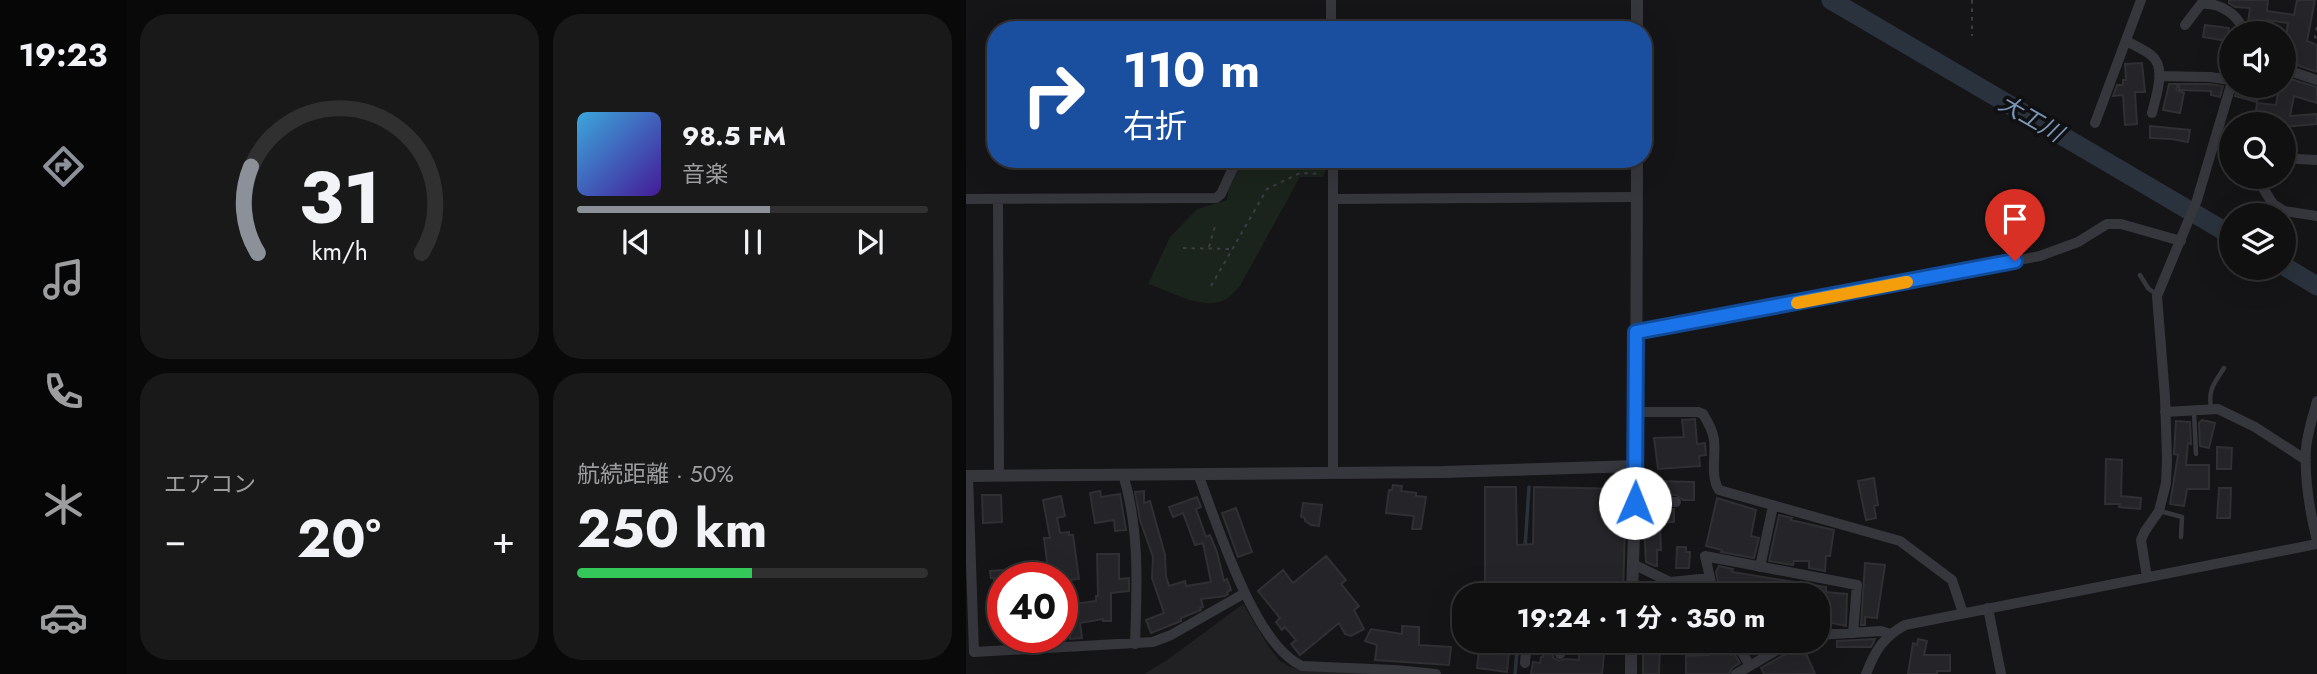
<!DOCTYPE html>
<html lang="ja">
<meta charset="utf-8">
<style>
:root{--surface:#101011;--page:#19191a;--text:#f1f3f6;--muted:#9c9d9f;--line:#303031;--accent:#8c9099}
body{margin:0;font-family:Jost,"Noto Sans JP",sans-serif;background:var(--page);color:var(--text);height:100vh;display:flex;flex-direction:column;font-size:26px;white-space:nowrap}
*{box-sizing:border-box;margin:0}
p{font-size:23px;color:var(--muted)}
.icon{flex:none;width:38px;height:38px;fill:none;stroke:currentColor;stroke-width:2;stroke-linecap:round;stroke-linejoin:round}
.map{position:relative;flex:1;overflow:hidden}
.panel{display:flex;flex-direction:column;gap:14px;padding:14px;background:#090909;width:840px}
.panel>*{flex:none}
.banner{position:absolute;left:21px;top:21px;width:665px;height:147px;border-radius:28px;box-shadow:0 7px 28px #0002,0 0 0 2px var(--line);background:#1a4fa0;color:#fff;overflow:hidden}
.tools{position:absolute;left:1253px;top:21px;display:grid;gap:14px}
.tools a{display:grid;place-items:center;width:77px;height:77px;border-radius:50%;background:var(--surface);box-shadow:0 7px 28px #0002,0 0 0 2px var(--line);font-size:35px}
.speed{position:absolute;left:21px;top:562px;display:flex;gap:14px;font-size:35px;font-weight:700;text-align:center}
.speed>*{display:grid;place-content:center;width:91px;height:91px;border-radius:50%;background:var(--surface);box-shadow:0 7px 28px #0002,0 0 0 2px var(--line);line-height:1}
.speed .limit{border:10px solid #d22;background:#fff;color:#111}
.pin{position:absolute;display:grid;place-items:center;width:60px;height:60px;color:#fff;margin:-72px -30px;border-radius:50% 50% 50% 0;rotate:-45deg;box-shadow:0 0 7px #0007}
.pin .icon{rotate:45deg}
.me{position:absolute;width:77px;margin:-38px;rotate:1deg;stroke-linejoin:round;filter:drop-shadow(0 0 5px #0008)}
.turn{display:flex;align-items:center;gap:24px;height:147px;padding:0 21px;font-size:32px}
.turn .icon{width:91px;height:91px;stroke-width:2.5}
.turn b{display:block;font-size:49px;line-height:60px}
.big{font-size:52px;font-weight:700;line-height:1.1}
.panel .card{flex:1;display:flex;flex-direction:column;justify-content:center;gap:10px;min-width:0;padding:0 24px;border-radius:28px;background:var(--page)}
.panel .dial{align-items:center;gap:0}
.dial svg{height:182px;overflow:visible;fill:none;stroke:var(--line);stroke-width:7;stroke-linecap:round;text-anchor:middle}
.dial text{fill:var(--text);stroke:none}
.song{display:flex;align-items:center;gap:21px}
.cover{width:84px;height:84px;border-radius:10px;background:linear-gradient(135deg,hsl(200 70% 55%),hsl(260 70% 35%))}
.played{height:7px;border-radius:4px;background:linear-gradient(90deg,var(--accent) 55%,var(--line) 55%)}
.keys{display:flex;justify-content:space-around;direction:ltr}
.heat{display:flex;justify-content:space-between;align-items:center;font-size:38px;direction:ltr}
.charge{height:10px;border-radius:5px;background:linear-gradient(90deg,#34c759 50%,var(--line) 0)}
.panel .tiles{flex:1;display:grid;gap:14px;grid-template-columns:repeat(2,1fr)}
.trip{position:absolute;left:486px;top:583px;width:378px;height:70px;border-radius:28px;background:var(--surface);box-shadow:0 7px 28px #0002,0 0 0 2px var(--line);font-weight:700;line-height:70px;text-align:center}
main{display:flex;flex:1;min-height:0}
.tab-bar{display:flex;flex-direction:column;width:126px;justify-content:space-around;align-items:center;background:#060607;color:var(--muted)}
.tab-bar .icon{width:49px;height:49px}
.tab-bar .active{color:var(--accent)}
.tab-bar b{font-size:32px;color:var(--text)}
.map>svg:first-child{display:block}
.built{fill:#212124}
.green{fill:#1b231d}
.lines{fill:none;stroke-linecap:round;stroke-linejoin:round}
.stream{stroke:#2a333d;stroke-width:3.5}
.river{stroke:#2a333d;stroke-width:19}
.building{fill:#252529;stroke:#2f2f34;stroke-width:2}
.path{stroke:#3c3d44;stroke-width:2;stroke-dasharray:3.5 5;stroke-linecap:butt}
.service{stroke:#36363d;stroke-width:4.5}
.minor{stroke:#36363d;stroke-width:10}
.tertiary{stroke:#36363d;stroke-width:12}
.route-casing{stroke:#114b97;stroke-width:18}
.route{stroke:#1a73e8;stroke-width:12}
.slow{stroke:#f59e0b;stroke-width:12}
.labels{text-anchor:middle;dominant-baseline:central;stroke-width:7;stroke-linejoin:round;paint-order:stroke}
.water-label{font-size:23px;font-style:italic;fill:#7a96b7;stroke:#101012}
</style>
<main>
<nav class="tab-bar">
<b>19:23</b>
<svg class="icon active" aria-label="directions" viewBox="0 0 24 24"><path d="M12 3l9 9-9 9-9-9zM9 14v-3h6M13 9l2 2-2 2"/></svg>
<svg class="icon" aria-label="music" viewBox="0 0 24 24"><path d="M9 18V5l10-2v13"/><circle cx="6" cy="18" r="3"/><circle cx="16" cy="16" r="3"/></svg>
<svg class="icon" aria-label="phone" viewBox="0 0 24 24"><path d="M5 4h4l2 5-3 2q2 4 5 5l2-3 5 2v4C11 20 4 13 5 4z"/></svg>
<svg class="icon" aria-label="climate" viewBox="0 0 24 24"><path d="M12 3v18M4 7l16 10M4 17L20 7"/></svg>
<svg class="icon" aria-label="car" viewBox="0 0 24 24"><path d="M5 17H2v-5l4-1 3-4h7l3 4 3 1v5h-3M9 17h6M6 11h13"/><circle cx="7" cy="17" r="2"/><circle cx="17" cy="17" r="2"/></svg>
</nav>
<section class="panel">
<div class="tiles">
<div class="card dial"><svg viewBox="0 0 100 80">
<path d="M14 69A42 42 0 1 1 86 69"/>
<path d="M14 69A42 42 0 0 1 11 31" stroke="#8c9099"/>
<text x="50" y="56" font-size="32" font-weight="700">31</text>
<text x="50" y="72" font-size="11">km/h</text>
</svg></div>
<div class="card">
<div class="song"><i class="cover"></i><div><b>98.5 FM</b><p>音楽</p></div></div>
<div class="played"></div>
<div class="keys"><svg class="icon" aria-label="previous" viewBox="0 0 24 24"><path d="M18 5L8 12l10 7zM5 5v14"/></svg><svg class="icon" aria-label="pause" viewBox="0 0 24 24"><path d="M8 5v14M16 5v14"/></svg><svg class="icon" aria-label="next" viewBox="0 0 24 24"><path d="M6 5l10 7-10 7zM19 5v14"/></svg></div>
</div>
<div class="card"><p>エアコン</p>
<div class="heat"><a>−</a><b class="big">20°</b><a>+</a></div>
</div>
<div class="card"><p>航続距離 · 50%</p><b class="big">250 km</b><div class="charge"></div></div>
</div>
</section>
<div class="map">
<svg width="1351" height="674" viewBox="0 0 1351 674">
<rect width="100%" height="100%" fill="#151517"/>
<path class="built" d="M277,604L303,647L313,660L322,666L334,670L417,674H178L201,660Z"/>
<path class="green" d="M276,159H360V170L357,177H334L274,286C270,290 266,295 262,298C240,313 204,291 182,284L204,237L231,209L261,200L263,186Z"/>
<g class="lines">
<path class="stream" d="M559,548L563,487
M549,674L552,640"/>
<path class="river" d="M865,0L1265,235
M1318,266L1351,286"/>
</g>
<path class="building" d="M1263,0H1302L1301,11L1328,15L1331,0H1349L1341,41L1351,45V72L1322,62L1325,50L1318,49L1322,23L1300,20L1298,33H1283L1282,23L1284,8L1269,7L1263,3Z
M1239,25L1263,28L1261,41L1237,37Z
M1176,63L1179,92H1169L1171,124L1159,125L1157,95L1147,96L1151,85H1157V80H1160L1159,64Z
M1318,77L1351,87V103L1328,96L1324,116L1351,114V124L1318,127V124H1311V121L1289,118L1291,103L1310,105L1313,86L1318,87Z
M1203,84H1212L1210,90L1218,93L1214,113L1197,110Z
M1213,84H1243L1257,86L1254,97L1245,95V91L1213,90Z
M1272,86H1295L1291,102L1269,96Z
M1184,126L1224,130L1222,142L1206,139L1184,138Z
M729,419L731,444L739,443L740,455L733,456L734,466L692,469L688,438L718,437L716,420Z
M1236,420L1249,423L1243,448L1234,446L1233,423Z
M1210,421L1224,422L1225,444L1222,443L1220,465H1243V489H1221L1218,506L1204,504L1212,455L1208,454Z
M1251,447L1266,448L1265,469H1251Z
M1140,459L1156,460L1155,496L1175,498L1174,509L1153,507L1154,504H1139Z
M908,478L912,505L908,506L910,518L900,520L892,481Z
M691,481L728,482V500H717L710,495H692Z
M427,485L436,486L435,491L450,493V496L460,497L455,529H446L448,516L420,513L423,490H426Z
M519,487H550L551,545L567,544L568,487L660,489L657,595H519Z
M1253,488H1265L1264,518H1251Z
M134,491L135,497L154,494L160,530L149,531L148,520L129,523L124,493Z
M178,491V503L184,501L199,555L200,576L203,586L219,581L220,586L245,582L237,543L229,545L217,513L207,517L203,507L231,497L235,507L230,509L240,537L244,535L251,552L258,581L261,579L265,590L261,592L262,594L259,596L235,599L237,607L234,608L235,610L215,618V621L185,633L180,620L198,613L186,578L187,557L174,520L169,492Z
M16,495H35L36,522L17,523Z
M95,496L99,516L91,518L94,533L103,532V535H107L113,579L96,581V578H83L78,538H84L77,500Z
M751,498L790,510L785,536L793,538L788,558L755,552L756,550L740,546Z
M337,503L356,505L353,526L345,525L339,521V518L335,517Z
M270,508L286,552L272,557L256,513Z
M708,509V522H694L695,550H691V566H689L680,562L678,526H686L685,510Z
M813,515L826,518L825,520L868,530L864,556H860L859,571L843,568V561H828L827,565L803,561Z
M711,547H720V552H724L723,568H710Z
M131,554H153V579L163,578V591L145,593V621H137V619L114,623L116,638L104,639L100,605L130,601V596H132Z
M360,556L380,580L375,584L393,606L388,610L398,629L385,636L379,634L373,623L334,655L325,644L330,640L319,627L316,630L310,622L314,618L292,591L317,570L327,583Z
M899,563L919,565L911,618L899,617V625H895Z
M753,566L767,569L766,572L860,587V592L881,594L880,626L852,620V595H755L750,572Z
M49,569L50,578H37V588H28V578H25L24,571Z
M436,626L453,627V645L485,647L483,665L409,660L411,645L399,641L405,629L436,634Z
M909,639L905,647H871V641Z
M952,639L961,641L958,655H984V671H971V674H942L947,643L951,645Z
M514,640H544L541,672L511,668Z
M577,640H588L587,658L593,661L599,659L613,660L614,642L616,640L654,642V652L638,654L636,674H565L567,662L574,663L575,657H577Z
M736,640H754L756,645L759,643L765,655L768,653L774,663L766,668L763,674H720V656L743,655Z
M688,646H694L693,674H677V647Z
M838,649L849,674H798L795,668L818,655Z"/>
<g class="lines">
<path class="path" d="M1006,0V36
M1351,27L1349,37L1351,39
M243,247L250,223
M217,248L264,249
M245,286L301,189L334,173L355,174"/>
<path class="service" d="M1174,275L1182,288L1191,295
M1245,408C1242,389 1248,384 1258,368
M1228,413L1230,454
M1194,511L1216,517L1215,537"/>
<path class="minor" d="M365,0V30
M1219,25L1235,4C1252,2 1276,15 1276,33
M1160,41C1168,45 1177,49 1185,55C1201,67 1190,96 1186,113
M1318,69L1351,80
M1193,76L1244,77L1265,80
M1129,123L1175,0
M1251,135L1265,142
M367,159V473
M1331,159L1351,160
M1290,177L1307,204L1318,211L1351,216
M0,199L250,198L255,194L271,159
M32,199L33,475
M367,199L671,197
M670,332L1074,256L1112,242L1141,224H1155L1215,241
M1351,401C1347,416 1341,434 1340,449C1338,480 1344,512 1351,541
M670,412H732L737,414C742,422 747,431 748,440C750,456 744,476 753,490L934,541L986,580L997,613
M1199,412L1252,409L1289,427L1340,460
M157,474C174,531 171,585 169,644
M232,474C251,523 288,645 336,666L429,670L470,674
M2,476L8,652L187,642L205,635L279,593
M669,503L710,502
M667,564L704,582L744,578
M794,567L807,506
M1181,577L1175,540L1179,531L1193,511L1200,483L1201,459L1199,397L1191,296L1231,200L1265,85
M748,595L739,556L891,585L887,633
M1022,608L1035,674
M852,635L915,631L924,634
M769,640L784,666
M594,654L595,640
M559,663L561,640
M770,674L828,640
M900,674C909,651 917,637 939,625L1351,544"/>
<path class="tertiary" d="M671,0V30
M0,476L477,472L670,466
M666,595L670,466L671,159
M665,674V640"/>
</g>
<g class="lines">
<defs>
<path id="route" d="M669,503L670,332L1049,261"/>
</defs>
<use href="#route" class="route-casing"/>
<use href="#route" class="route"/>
<path class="slow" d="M831,303L941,282"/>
</g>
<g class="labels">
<g class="water-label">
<text transform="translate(1065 118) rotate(30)">大工川</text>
</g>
</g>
</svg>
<div class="tools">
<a><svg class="icon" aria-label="sound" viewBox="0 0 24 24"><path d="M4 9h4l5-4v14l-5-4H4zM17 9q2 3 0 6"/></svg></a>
<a><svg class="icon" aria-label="search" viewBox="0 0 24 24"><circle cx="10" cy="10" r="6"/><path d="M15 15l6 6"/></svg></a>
<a><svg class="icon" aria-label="layers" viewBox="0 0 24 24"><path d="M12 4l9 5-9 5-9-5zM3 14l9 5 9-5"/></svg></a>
</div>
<div class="speed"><div class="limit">40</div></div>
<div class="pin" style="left:1049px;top:261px;background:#d93025"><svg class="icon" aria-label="arrive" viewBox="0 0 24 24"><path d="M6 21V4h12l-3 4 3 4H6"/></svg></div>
<svg class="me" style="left:669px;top:503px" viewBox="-20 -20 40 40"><circle r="19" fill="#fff"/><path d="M0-13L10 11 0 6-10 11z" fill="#1a73e8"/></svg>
<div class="trip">19:24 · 1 分 · 350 m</div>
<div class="banner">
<div class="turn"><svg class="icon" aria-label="right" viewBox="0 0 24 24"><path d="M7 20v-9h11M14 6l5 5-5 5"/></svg><div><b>110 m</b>右折</div></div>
</div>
</div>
</main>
